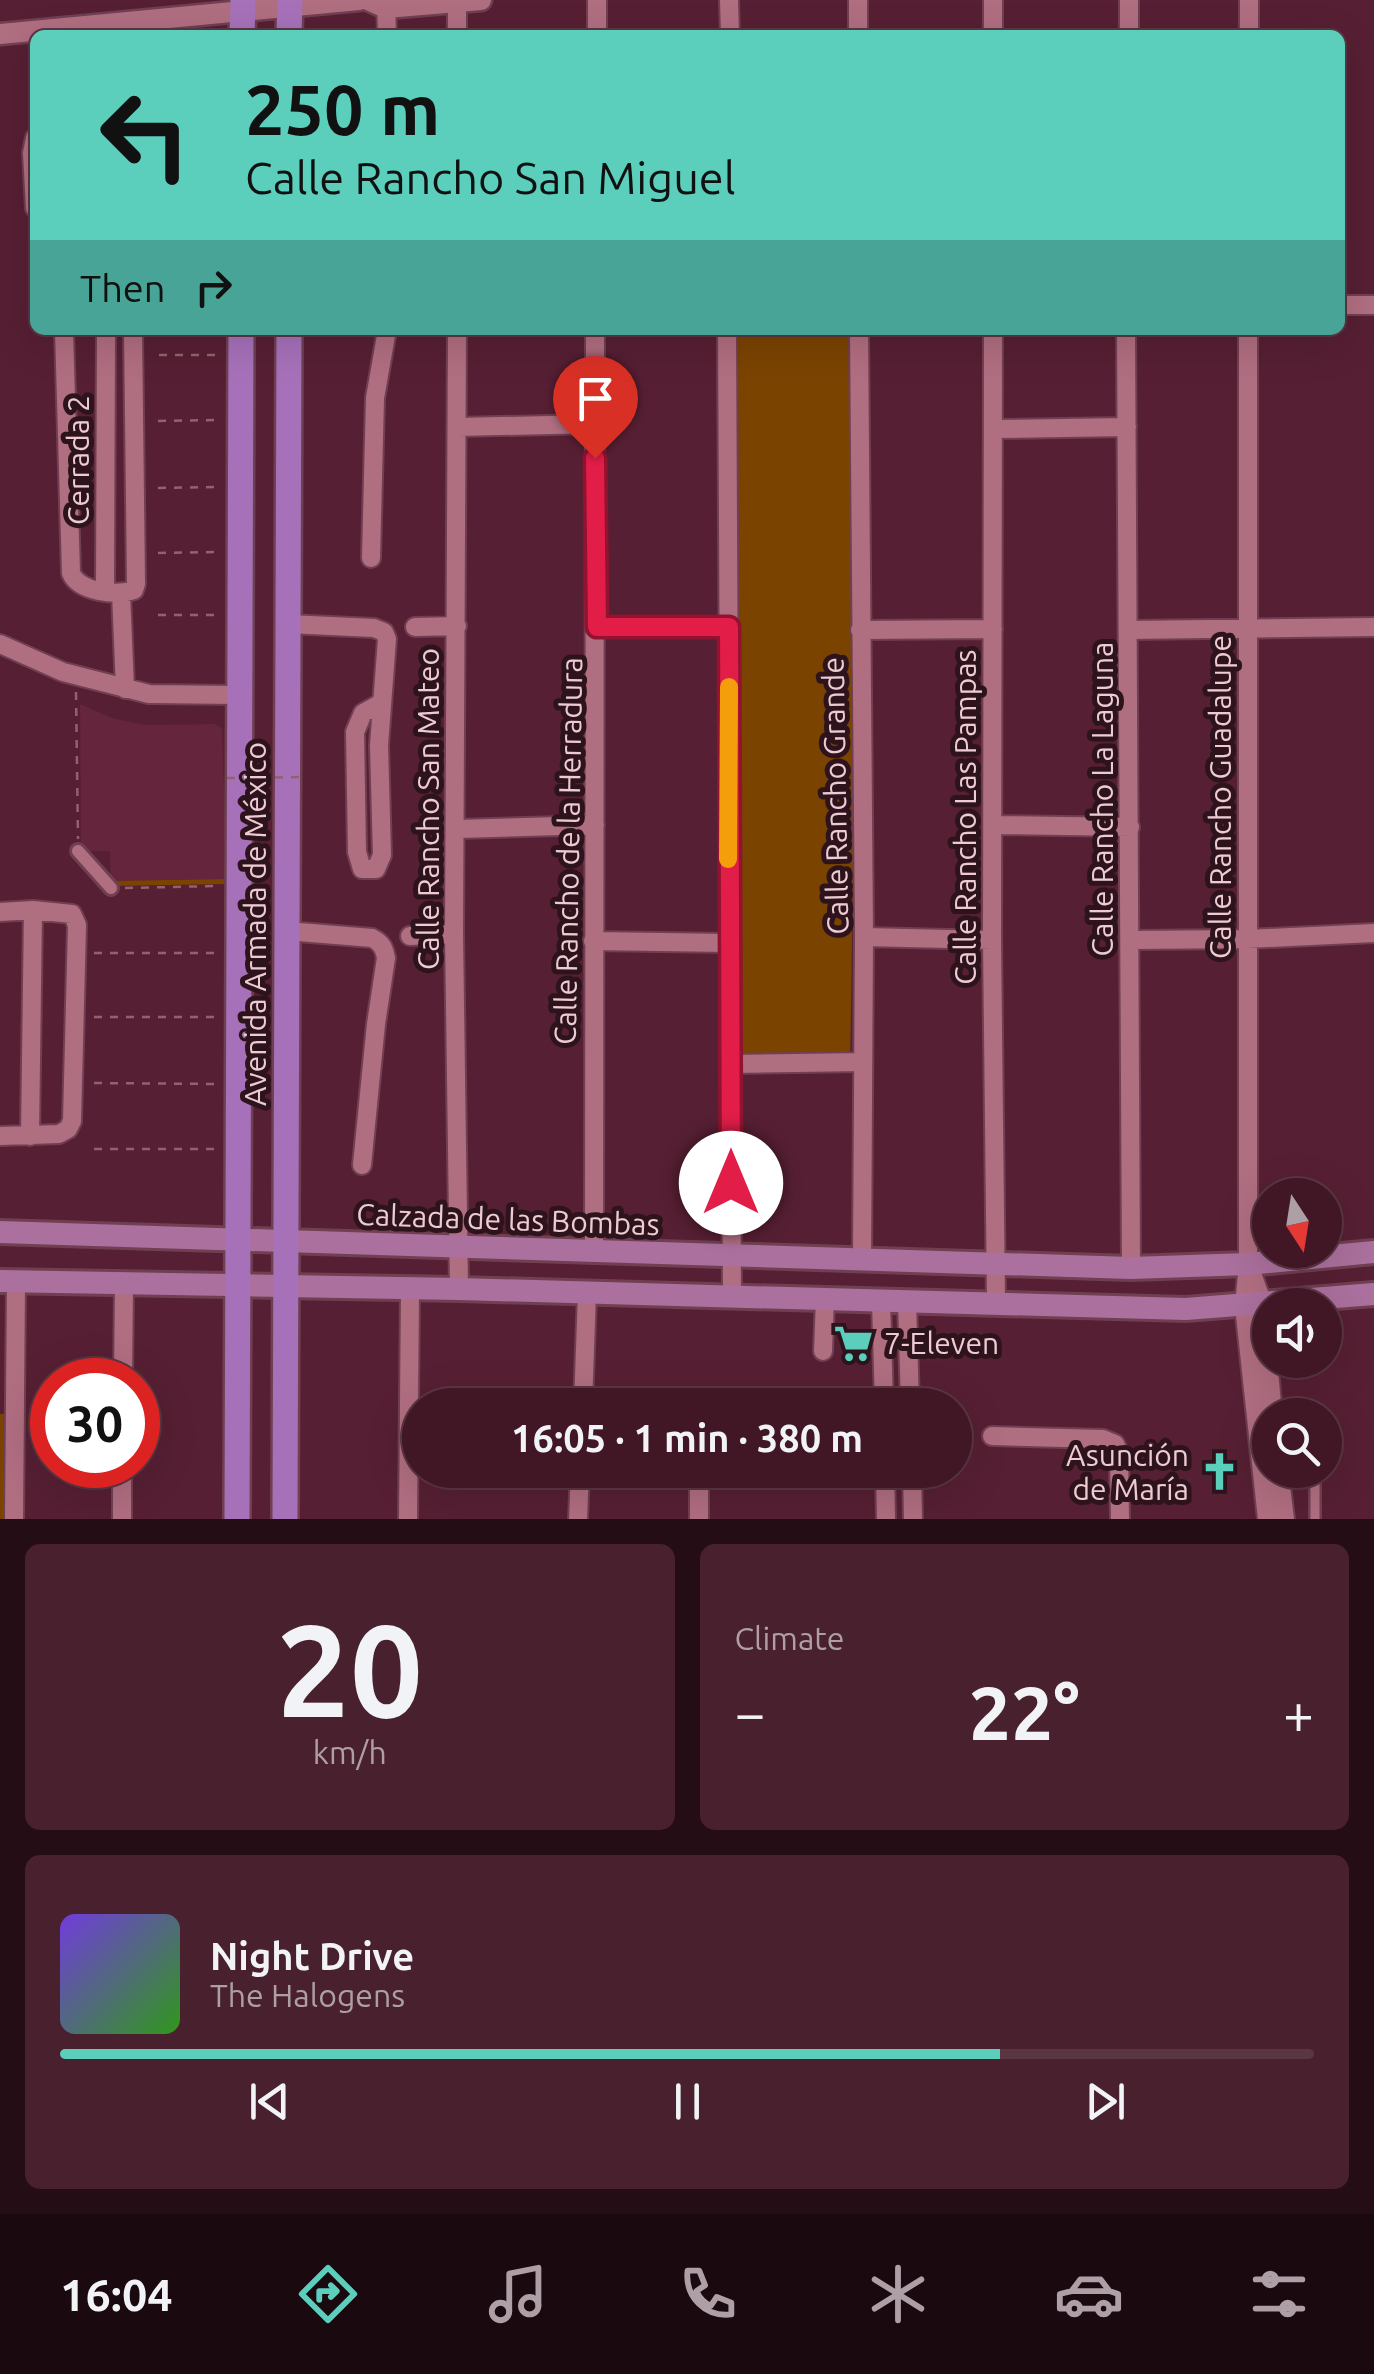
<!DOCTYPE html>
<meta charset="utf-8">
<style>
:root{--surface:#411726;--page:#48202e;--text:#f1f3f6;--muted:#ae9fa7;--line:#5a3643;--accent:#5bcebc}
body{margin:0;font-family:Ubuntu,sans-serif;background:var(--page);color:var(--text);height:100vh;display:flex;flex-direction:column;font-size:38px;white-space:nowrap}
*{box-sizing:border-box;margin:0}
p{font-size:32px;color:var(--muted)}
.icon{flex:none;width:55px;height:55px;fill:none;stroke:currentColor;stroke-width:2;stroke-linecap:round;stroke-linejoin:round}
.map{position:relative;height:1519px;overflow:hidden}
.side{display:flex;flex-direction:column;gap:25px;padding:25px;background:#240d15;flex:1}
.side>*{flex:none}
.top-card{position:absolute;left:30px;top:30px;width:1315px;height:305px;border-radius:15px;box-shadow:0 10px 40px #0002,0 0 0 2px var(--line);background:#5bcebc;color:#111;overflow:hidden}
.needle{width:65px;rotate:168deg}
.buttons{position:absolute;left:1252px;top:1178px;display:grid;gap:20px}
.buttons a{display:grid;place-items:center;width:90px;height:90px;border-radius:50%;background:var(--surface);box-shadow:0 10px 40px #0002,0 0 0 2px var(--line);font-size:50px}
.speed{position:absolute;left:30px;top:1358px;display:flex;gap:20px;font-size:50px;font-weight:700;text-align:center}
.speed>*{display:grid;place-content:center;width:130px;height:130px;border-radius:50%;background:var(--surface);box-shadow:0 10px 40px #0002,0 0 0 2px var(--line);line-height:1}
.speed .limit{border:15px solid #d22;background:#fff;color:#111}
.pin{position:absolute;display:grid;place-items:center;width:85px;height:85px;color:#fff;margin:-102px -42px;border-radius:50% 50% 50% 0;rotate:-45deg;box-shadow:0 0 10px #0007}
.pin .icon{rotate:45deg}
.me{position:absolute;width:110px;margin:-55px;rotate:0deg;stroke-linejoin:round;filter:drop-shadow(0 0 8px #0008)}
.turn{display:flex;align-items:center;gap:35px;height:210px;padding:0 50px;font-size:45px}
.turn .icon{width:130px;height:130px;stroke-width:2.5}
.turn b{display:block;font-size:70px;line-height:85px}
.then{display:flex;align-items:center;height:95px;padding:0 50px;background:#0003;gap:20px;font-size:38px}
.big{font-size:75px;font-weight:700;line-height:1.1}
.side .card{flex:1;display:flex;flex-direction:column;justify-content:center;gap:15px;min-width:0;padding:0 35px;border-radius:15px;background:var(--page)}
.side .dial{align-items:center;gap:0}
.dial b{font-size:130px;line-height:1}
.song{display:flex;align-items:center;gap:30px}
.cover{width:120px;height:120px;border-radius:15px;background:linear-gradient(135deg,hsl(260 70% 55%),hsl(110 70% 35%))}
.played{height:10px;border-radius:5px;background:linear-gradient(90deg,var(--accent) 75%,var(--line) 75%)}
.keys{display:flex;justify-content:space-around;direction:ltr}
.heat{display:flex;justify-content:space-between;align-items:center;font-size:55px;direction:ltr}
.side .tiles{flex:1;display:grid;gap:25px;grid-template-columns:1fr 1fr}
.card:last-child{grid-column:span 2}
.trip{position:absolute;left:402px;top:1388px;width:570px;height:100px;border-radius:50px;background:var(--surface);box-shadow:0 10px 40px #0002,0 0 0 2px var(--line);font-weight:700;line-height:100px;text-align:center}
.menu{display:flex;height:160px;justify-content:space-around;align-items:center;background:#1a090f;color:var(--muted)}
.menu .icon{width:70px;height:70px}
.menu .on{color:var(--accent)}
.menu b{font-size:45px;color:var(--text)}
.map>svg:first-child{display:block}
.built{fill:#65253c}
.green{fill:#7a4300}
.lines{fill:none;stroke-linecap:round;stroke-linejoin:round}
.service-casing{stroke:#703f52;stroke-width:14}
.pedestrian-casing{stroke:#703f52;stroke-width:18}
.minor-casing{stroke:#703f52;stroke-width:22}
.tertiary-casing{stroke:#703f52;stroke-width:25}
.secondary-casing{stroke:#703f52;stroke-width:28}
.primary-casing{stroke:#703f52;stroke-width:30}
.path{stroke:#926271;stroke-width:2.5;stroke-dasharray:8 8;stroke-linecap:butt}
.service{stroke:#b06e81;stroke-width:9}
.pedestrian{stroke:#b06e81;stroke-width:12}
.minor{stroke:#b06e81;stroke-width:18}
.tertiary{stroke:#b06e81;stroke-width:20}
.secondary{stroke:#ab709d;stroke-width:22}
.primary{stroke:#a671b9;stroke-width:25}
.path-bridge{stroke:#926271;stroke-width:2.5;stroke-dasharray:8 8;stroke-linecap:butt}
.route-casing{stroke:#92132f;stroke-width:25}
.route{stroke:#e11d48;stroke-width:18}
.slow{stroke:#f59e0b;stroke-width:18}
.labels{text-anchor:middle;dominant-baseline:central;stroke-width:10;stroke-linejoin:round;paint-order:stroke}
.street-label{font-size:30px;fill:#eecad3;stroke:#2d141c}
.poi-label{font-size:30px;fill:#eecad3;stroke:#2d141c;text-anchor:start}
</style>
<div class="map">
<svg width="1374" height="1519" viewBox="0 0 1374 1519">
<rect width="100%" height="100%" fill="#571f33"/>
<path class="built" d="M80,704L112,718L144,725L215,724L222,728L227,879L111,881L110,851H81Z"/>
<path class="green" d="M734,330H852L857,630L850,1068L735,1069Z
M227,879V884L110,886L111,881Z
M0,1414H6L4,1519H0Z"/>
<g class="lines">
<defs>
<path id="service" d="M1283,1470L1311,1476L1315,1481V1519"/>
<path id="pedestrian" d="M78,851L111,888"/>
<path id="minor" d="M386,0L387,35
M457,0V35
M597,0V35
M729,0L730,35
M858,35V0
M993,35V0
M1129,35V0
M1249,35V0
M35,138L32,153L35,208
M1340,305H1374
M64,330L71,573C79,592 116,596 134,590L136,584L133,330
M457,330L454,934L459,1289
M727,330L732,1297
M859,330L864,937L862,1260
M993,330L992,940L996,1303
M1126,330L1131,1268
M1248,330V1264L1244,1306L1267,1519
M457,427L594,424
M994,429L1127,427
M371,558L375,398L387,330
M105,590L106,330
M121,593L125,689
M288,624L374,628L384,632L387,639L379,745L382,855L376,869H362L357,852L355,732L363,713L381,703
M415,627L457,626
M597,627H729
M860,630L993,629
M1128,630L1374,627
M0,644L63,672L149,694L239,695
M993,825L1130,827
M457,829L595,825
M0,912L33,910L72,914L77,925L72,1121L68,1129L59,1134L0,1136
M287,931L372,938C382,943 384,948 386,958L376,1024L362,1165
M410,936L454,934
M864,937L992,940
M1131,940L1247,939L1374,933
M593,941L728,943
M731,1064L862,1062
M30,1136L33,910
M594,1252L595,330
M1250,1268L1263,1304L1273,1415
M881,1300L884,1405
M907,1301L910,1405
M823,1351L825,1299
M123,1380L124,1283
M583,1405L587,1293
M992,1436L1103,1439L1115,1444L1119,1453L1120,1519
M699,1470V1519
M885,1470L886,1519
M912,1470L913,1519
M1279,1470L1285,1519
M14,1519L16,1281
M122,1519V1465
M408,1519L410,1289
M578,1519L580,1470"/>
<path id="tertiary" d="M368,0L386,8L481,0
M0,34L359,0"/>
<path id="secondary" d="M0,1232L1131,1268L1248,1264L1374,1252
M0,1281L459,1289L1186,1309L1374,1294"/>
<path id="primary" d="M242,35L243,0
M289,35L290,0
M237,1519L241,330
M285,1519L289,330"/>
</defs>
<use href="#service" class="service-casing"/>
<use href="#pedestrian" class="pedestrian-casing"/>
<use href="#minor" class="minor-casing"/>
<use href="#tertiary" class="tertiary-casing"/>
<use href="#secondary" class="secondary-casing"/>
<use href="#primary" class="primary-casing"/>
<path class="path" d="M266,33V35
M159,355H219
M158,421L219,420
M158,488L219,487
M158,553L219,552
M158,615H218
M76,692L78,839
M125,888L217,886
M94,953H216
M94,1017H216
M94,1083L216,1084
M94,1149H217"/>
<use href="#service" class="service"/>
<use href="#pedestrian" class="pedestrian"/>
<use href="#minor" class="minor"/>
<use href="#tertiary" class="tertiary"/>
<use href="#secondary" class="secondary"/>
<use href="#primary" class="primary"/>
<path class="path-bridge" d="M227,778L306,777"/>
</g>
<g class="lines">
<defs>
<path id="route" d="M595,458L597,627H729L731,1183"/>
</defs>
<use href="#route" class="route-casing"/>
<use href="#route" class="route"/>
<path class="slow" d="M728,859L729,687"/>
</g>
<defs>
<symbol id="supermarket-bare" viewBox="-9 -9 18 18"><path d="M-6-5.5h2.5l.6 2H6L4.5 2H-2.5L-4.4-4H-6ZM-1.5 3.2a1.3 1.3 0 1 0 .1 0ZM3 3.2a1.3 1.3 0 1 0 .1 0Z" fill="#5bcebc" stroke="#2d141c" stroke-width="2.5" paint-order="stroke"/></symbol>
<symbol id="church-bare" viewBox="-9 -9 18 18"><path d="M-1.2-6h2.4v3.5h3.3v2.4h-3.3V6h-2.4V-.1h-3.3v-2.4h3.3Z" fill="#5bcebc" stroke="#2d141c" stroke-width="2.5" paint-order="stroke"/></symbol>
</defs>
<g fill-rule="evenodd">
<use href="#supermarket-bare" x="826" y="1316" width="55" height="55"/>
<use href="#church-bare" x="1192" y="1444" width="55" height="55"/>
</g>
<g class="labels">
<g class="street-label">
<text transform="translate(78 460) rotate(-90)">Cerrada 2</text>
<text transform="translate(835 796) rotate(-91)">Calle Rancho Grande</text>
<text transform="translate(1220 797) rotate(-90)">Calle Rancho Guadalupe</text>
<text transform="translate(1102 799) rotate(-90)">Calle Rancho La Laguna</text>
<text transform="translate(428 809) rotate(-90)">Calle Rancho San Mateo</text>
<text transform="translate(965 817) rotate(-90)">Calle Rancho Las Pampas</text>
<text transform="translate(568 851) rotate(-89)">Calle Rancho de la Herradura</text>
<text transform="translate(255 924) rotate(-90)">Avenida Armada de México</text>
<text transform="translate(508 1219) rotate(2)">Calzada de las Bombas</text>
</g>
<g class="poi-label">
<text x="884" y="1343">7-Eleven</text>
<text x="1189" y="1455" text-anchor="end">Asunción<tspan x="1189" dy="34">de María</tspan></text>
</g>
</g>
</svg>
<div class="buttons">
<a><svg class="needle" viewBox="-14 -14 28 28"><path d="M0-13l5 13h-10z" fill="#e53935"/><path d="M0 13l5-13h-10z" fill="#ae9fa7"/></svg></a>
<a><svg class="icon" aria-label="sound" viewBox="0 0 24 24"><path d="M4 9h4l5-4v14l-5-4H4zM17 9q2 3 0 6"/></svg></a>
<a><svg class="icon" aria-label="search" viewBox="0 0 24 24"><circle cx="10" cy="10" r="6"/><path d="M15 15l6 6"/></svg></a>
</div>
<div class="speed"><div class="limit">30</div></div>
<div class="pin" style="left:595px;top:458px;background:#d93025"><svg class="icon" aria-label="arrive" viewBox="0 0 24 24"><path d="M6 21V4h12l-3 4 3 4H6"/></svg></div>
<svg class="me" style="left:731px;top:1183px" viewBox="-20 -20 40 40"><circle r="19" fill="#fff"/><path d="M0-13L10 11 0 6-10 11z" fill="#e11d48"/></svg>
<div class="trip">16:05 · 1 min · 380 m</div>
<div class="top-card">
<div class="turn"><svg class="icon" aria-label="left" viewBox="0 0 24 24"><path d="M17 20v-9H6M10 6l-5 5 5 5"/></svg><div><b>250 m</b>Calle Rancho San Miguel</div></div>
<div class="then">Then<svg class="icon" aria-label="right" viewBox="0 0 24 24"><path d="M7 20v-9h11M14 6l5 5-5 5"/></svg></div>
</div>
</div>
<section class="side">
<div class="tiles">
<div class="card dial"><b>20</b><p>km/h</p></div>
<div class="card"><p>Climate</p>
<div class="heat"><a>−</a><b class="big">22°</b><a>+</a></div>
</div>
<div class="card">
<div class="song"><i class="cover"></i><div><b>Night Drive</b><p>The Halogens</p></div></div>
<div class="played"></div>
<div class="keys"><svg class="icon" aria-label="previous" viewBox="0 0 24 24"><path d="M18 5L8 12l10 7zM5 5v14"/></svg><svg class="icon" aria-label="pause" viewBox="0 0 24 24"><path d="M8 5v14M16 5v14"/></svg><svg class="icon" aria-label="next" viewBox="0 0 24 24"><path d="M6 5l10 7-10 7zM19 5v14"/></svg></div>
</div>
</div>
</section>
<nav class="menu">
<b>16:04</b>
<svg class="icon on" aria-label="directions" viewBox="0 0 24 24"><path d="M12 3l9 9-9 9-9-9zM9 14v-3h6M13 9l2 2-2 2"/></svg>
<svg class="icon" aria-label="music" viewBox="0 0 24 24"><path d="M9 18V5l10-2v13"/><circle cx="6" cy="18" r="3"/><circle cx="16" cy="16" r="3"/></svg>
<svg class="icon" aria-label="phone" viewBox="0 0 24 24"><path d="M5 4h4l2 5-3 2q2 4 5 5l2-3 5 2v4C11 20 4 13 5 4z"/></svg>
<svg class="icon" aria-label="climate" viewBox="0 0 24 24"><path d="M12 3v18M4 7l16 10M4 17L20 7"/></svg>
<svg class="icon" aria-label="car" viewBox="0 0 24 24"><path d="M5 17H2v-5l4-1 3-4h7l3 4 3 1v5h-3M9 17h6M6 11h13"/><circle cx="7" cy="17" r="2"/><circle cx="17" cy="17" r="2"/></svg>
<svg class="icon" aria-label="filters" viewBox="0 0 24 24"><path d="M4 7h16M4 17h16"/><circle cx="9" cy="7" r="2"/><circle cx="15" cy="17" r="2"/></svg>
</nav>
